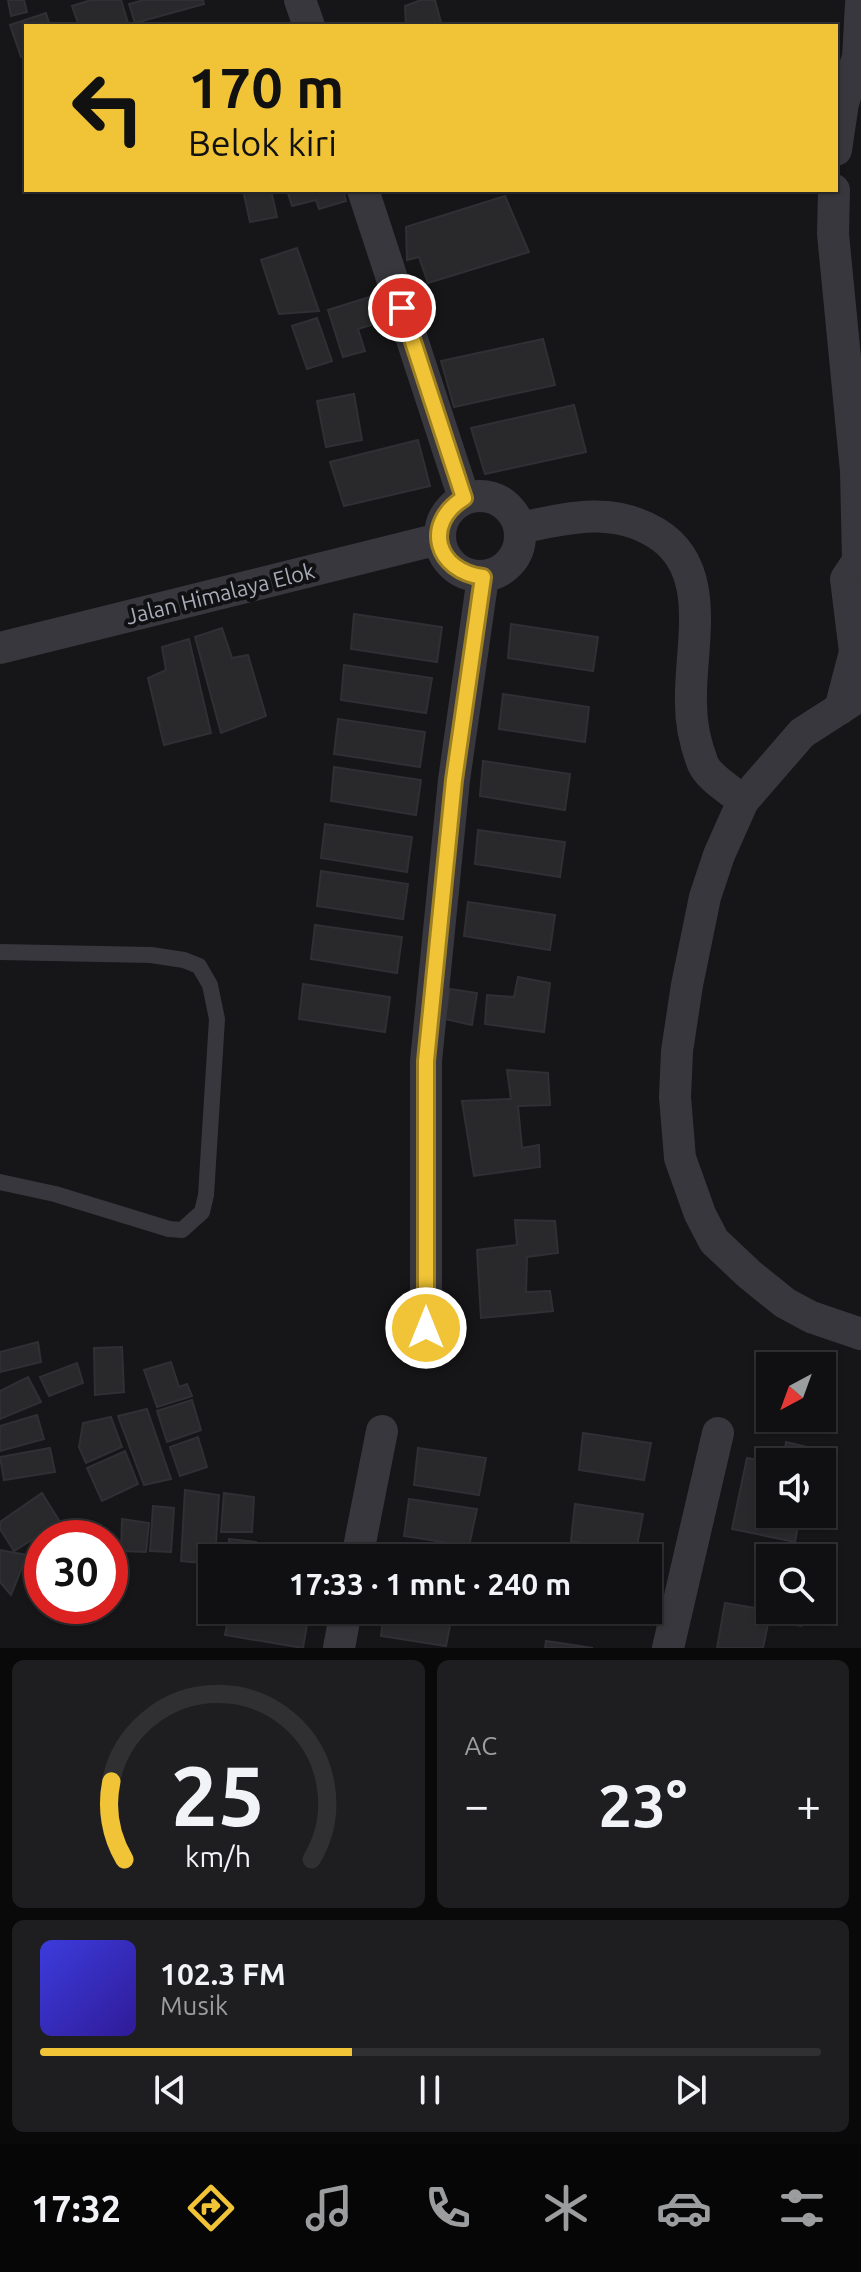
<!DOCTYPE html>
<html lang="id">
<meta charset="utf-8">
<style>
:root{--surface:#101012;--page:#1e1e20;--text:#f1f3f6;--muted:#9c9d9f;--line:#303032;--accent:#f0c436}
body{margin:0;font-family:Ubuntu,sans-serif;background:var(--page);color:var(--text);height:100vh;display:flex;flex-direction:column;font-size:30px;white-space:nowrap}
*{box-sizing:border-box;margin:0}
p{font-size:26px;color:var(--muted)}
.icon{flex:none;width:44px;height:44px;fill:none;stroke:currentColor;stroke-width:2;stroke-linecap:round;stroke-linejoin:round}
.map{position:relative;height:1648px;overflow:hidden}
.drawer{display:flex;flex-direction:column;gap:12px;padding:12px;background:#09090a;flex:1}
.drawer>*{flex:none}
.guide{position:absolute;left:24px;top:24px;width:814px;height:168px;border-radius:0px;box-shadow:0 2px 6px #0004,0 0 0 2px var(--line);background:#f0c436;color:#111;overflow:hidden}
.needle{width:52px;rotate:221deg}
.controls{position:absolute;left:756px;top:1352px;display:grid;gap:16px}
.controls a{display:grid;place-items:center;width:80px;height:80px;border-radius:0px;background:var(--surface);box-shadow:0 2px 6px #0004,0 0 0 2px var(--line);font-size:40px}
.speed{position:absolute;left:24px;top:1520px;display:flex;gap:16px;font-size:40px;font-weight:700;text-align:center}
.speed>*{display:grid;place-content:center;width:104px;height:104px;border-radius:50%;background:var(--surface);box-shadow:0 2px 6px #0004,0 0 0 2px var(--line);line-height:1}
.speed .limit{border:12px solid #d22;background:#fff;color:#111}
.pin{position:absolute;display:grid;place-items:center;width:68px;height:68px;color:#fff;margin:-34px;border:4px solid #fff;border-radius:50%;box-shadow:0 2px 8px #0007}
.me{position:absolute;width:88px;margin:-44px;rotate:0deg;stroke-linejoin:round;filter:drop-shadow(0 0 6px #0008)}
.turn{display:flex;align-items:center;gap:28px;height:168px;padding:0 32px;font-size:36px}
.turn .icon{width:104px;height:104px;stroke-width:2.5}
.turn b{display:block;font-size:56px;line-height:68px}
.big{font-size:60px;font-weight:700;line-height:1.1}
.drawer .tile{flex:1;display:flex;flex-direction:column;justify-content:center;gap:12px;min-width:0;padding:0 28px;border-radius:12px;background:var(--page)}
.drawer .dial{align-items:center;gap:0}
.dial svg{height:208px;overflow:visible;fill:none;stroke:var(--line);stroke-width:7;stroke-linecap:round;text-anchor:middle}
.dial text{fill:var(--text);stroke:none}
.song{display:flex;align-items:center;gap:24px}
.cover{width:96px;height:96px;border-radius:12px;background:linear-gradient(135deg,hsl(240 70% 55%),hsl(250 70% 35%))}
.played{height:8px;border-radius:4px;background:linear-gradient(90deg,var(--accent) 40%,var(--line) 40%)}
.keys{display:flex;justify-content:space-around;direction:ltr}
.heat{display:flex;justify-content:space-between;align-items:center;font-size:44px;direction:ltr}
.drawer .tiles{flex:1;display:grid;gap:12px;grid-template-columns:1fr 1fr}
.tile:last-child{grid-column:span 2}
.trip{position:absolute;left:198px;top:1544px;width:464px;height:80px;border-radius:0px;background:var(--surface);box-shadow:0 2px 6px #0004,0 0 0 2px var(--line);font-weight:700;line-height:80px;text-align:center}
.tab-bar{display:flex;height:128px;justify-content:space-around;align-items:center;background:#060607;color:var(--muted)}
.tab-bar .icon{width:56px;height:56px}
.tab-bar .current{color:var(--accent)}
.tab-bar b{font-size:36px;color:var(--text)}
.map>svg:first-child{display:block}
.building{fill:#29292c;stroke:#303034;stroke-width:2}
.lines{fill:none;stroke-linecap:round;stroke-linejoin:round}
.service{stroke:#37373d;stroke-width:16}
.minor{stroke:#37373d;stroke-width:32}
.route-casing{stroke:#9c7f23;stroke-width:20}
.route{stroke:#f0c436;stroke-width:14}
.labels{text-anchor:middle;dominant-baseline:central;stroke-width:8;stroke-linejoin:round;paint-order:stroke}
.street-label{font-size:22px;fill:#a8abb8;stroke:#111113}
</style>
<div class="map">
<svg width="861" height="1648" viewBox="0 0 861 1648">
<rect width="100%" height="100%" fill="#161618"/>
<path class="building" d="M8,0H24L27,12L11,16Z
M91,0H121L129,26H79L72,6Z
M144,0H203L204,4L135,23L129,4Z
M421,0H435L442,26H406L405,6Z
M46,13L50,26H26V55L21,57L10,25Z
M243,190H271L277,217L250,222Z
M287,190H343L346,201L319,209L316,200L292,206Z
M505,196L529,252L428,283L419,257L407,260L406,227Z
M297,248L319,311L279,314L261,260Z
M379,294L387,320L358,329L365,351L343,357L328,310Z
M317,318L332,361L307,369L292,326Z
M543,339L555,385L454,407L441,361Z
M354,394L362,440L326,447L317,401Z
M574,405L586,452L485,474L471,428Z
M418,440L430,486L344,506L330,462Z
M354,614L442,627L437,662L351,649Z
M511,624L598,637L593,671L508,658Z
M222,628L232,658L248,655L266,716L221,733L195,637Z
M189,639L211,733L164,745L148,678L166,670L162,647Z
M344,665L432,678L426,713L341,700Z
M503,694L589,707L585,742L499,729Z
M338,719L425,732L420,767L334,754Z
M483,761L570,774L565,810L480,796Z
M334,767L421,780L416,815L331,801Z
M325,824L412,837L407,872L321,858Z
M478,830L565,842L560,877L475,864Z
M321,871L408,884L403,919L317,906Z
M468,902L555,915L550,950L464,936Z
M315,925L402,937L397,973L311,959Z
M518,977L550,983L544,1032L485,1024L487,995L514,997Z
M303,984L390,997L385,1032L299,1019Z
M450,989L477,993L472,1025L445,1019Z
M507,1070L548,1073L550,1105L518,1106L522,1148L539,1145L540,1167L474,1176L462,1101L511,1099Z
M515,1220L555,1221L558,1253L527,1257L526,1292L550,1291L553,1311L481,1318L477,1250L517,1245Z
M38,1342L41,1362L0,1372V1352Z
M122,1347L124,1392L95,1395L94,1348Z
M171,1362L179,1387L187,1384L192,1396L157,1407L144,1370Z
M77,1363L83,1383L49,1396L40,1377Z
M28,1377L41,1402L0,1419V1391Z
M192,1400L201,1430L167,1442L157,1411Z
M147,1409L171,1479L144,1485L118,1416Z
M37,1415L44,1439L0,1451V1426Z
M111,1417L122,1447L86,1463L79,1447L83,1423Z
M583,1433L651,1443L644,1480L579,1470Z
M198,1437L207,1467L180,1476L170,1447Z
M786,1442L828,1452L822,1481V1462H783Z
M50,1448L55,1472L4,1480L0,1457Z
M418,1448L486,1458L479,1495L414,1485Z
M125,1451L138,1484L102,1501L87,1468Z
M747,1458L770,1462V1514H782L781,1516L799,1521L795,1542L732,1529Z
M185,1490L219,1495L215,1558H212V1564L181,1561Z
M42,1493L60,1522L14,1551L0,1529V1522Z
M224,1493L254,1497L252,1532H221Z
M409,1499L477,1509L469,1546L404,1536Z
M575,1504L643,1514L636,1551L571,1541Z
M153,1506L174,1508L171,1552L150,1551Z
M122,1519L149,1523L146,1552L121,1551Z
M229,1539L256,1542L255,1558H227Z
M396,1547L464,1558H395Z
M0,1550L27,1555L11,1595L0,1582Z
M766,1587L770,1588V1610H804L801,1626L769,1619L763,1648H717L725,1603L761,1609Z
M230,1610H290L309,1613L303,1648L225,1635Z
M384,1610H453L446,1646L381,1636Z
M572,1610H621L620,1617Z
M546,1641L593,1648H545Z"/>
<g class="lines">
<path class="service" d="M0,952L151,955L184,960L199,966L210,985L217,1019L206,1195L202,1212L182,1230L169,1229L55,1194L0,1182"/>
<path class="minor" d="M300,0L309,26
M836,150L843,103L858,57L861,4
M363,190L464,498
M834,190L833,234L856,471L858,561
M440 536a40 40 0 1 1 80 0a40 40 0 1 1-80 0Z
M520,528C567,518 612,506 656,533C715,569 689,647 691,704C691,723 696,746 703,764C709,778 732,791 743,801
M0,648L439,539
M861,695L802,733L743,801L719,855L705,897L687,985L677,1051L675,1097L680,1158L700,1214L714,1241L749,1274L785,1303L811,1317L861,1334
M840,709L855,652L846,579L858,561
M426,1328V1061L454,780L483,577
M357,1558L382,1431
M339,1648L346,1610
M668,1648L718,1433"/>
</g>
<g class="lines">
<defs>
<path id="route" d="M402,308L464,498C422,524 436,571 483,577L454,780L426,1061V1328"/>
</defs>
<use href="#route" class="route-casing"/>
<use href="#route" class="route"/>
</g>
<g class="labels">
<g class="street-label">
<text transform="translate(220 593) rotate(-14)">Jalan Himalaya Elok</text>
</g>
</g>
</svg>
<div class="controls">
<a><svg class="needle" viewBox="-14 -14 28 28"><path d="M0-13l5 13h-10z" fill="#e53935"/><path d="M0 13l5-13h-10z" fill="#9c9d9f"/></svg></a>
<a><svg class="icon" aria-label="sound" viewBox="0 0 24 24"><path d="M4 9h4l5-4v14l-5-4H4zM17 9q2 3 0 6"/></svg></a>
<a><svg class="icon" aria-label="search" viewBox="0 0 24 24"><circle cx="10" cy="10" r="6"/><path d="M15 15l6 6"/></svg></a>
</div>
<div class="speed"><div class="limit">30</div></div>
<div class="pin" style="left:402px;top:308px;background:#d93025"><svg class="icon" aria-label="arrive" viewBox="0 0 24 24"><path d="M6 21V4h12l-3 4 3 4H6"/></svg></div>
<svg class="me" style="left:426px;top:1328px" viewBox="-20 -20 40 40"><circle r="17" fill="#f0c436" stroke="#fff" stroke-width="3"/><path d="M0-11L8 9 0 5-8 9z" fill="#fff"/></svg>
<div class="trip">17:33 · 1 mnt · 240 m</div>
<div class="guide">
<div class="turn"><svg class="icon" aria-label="left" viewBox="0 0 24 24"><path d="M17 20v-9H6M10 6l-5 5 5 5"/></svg><div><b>170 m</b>Belok kiri</div></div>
</div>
</div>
<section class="drawer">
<div class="tiles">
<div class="tile dial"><svg viewBox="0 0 100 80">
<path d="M14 69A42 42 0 1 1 86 69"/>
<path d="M14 69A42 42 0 0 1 9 39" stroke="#f0c436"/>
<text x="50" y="56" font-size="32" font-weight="700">25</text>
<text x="50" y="72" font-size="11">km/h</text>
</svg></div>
<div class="tile"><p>AC</p>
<div class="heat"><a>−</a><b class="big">23°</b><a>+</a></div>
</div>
<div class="tile">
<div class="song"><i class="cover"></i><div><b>102.3 FM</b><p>Musik</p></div></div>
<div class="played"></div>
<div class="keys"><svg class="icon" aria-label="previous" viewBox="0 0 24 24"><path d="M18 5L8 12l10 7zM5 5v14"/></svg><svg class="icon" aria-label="pause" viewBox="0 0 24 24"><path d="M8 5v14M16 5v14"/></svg><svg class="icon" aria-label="next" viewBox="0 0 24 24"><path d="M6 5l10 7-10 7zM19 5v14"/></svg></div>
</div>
</div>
</section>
<nav class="tab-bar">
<b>17:32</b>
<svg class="icon current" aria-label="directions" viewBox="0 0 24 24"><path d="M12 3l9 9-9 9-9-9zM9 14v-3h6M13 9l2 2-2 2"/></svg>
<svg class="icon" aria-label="music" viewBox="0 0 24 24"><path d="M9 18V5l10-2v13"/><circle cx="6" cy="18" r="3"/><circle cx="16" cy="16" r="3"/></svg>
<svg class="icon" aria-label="phone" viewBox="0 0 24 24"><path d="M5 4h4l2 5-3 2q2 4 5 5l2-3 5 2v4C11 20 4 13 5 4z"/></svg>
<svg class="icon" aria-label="climate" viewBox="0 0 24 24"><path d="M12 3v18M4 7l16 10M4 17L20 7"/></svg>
<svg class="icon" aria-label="car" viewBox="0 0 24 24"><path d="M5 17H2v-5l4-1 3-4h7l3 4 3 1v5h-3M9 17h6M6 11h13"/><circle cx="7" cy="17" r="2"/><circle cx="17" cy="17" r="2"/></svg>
<svg class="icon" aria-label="filters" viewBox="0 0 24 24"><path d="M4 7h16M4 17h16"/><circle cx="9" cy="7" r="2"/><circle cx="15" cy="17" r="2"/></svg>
</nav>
